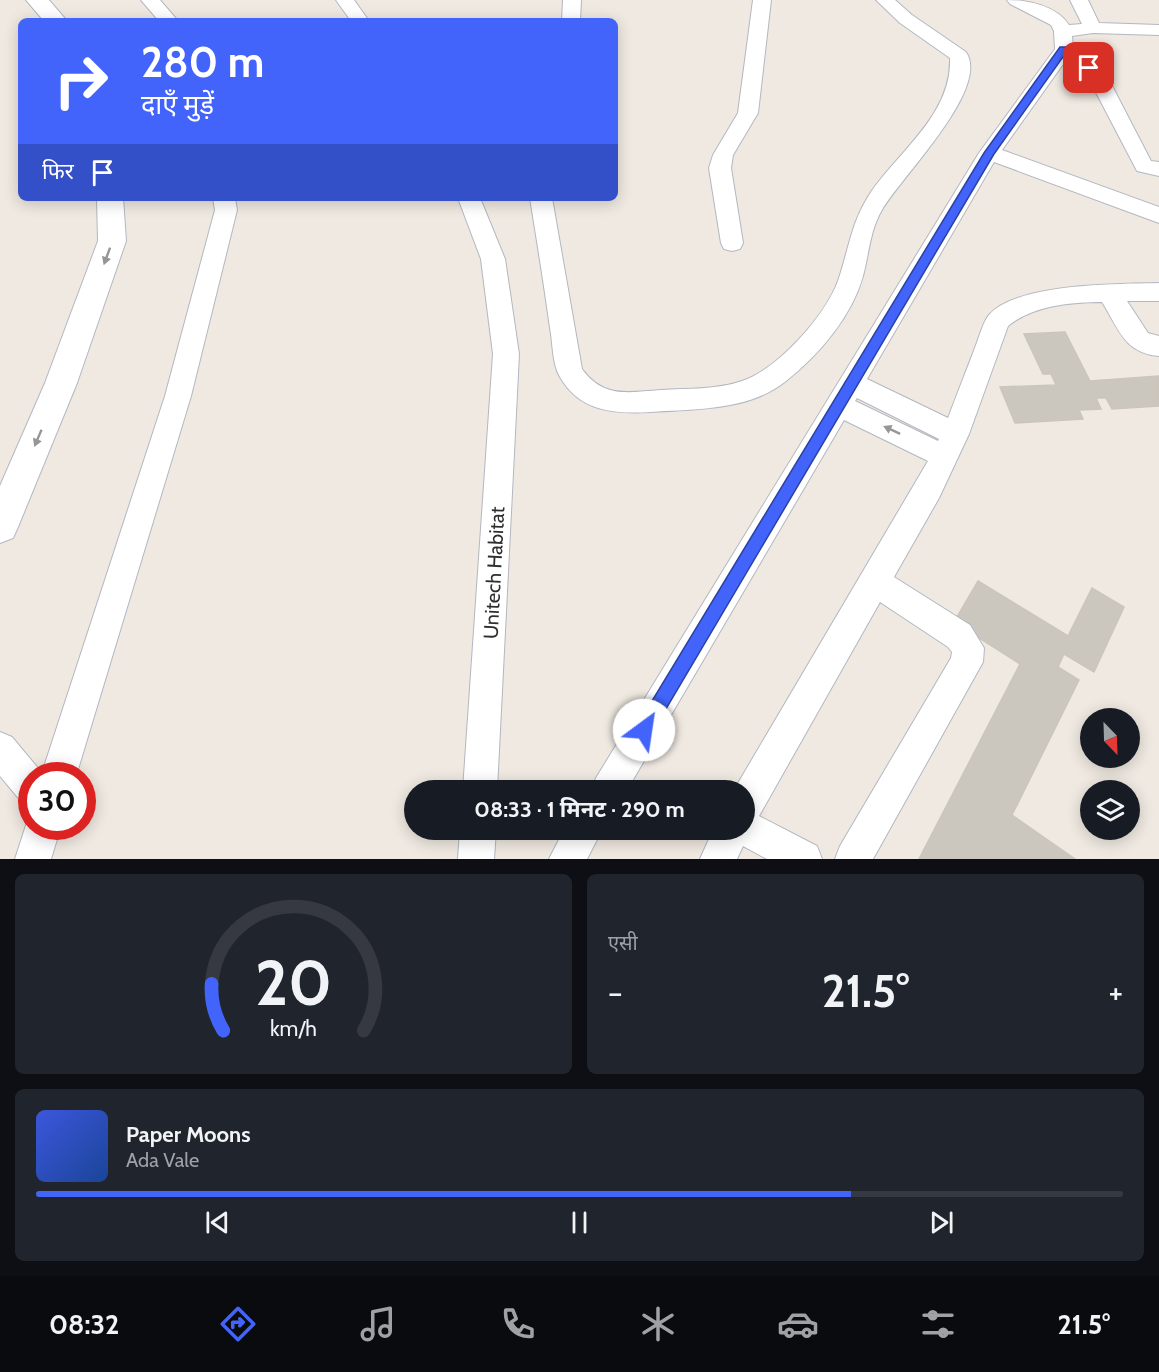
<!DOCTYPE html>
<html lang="hi">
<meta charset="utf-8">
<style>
:root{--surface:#171b24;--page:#20242c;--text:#f1f3f6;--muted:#9ea1a6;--line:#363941;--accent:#4264fb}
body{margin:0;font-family:Cabin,"Noto Sans Devanagari",sans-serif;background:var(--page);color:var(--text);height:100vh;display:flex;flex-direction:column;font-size:22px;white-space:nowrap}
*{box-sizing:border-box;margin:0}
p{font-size:20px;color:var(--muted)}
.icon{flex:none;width:33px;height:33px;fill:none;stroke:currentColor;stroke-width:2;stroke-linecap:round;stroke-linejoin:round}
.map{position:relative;height:859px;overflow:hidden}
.sheet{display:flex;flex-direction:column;gap:15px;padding:15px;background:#0d0f14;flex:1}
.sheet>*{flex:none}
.guide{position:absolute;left:18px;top:18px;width:600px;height:183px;border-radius:9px;box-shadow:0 3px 15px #0003;background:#4264fb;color:#fff;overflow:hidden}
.needle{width:39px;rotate:157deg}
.fabs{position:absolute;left:1080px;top:708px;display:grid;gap:12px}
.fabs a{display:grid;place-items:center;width:60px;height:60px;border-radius:50%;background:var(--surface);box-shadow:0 3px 15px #0003;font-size:30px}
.speed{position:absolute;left:18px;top:762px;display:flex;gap:12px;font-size:30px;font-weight:700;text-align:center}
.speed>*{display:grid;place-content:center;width:78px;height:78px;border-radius:50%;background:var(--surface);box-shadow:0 3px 15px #0003;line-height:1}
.speed .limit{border:9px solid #d22;background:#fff;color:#111}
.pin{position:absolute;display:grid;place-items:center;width:51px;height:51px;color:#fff;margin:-26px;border-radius:12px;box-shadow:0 3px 9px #0006}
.me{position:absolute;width:66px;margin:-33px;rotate:31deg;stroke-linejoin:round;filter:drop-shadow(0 0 4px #0008)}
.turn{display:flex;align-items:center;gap:21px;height:126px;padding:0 24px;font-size:27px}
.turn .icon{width:78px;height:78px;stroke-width:2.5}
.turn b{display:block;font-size:42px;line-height:51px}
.then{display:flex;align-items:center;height:57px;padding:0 24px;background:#0003;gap:12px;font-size:22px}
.big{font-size:45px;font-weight:700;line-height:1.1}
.sheet .card{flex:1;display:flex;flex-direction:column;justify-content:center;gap:9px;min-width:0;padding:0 21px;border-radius:9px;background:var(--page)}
.sheet .dial{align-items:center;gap:0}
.dial svg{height:156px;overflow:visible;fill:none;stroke:var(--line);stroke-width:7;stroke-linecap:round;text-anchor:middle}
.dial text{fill:var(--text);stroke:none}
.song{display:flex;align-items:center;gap:18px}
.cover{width:72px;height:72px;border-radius:9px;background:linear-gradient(135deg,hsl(230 70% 55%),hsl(220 70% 35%))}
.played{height:6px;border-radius:3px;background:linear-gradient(90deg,var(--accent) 75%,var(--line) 75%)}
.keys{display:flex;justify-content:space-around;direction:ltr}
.heat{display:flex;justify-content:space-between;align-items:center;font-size:33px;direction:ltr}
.sheet .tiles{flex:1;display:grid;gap:15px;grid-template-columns:1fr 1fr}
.card:last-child{grid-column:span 2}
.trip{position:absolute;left:404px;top:780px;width:351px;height:60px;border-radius:30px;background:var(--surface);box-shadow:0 3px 15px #0003;font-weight:700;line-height:60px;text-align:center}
.tab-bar{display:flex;height:96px;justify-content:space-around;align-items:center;background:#090b0e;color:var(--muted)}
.tab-bar .icon{width:42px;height:42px}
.tab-bar .on{color:var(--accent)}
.tab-bar b{font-size:27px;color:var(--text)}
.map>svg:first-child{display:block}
.building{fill:#cbc7bf;stroke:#cbc5ba;stroke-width:1.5}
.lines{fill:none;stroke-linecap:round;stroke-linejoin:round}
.street-casing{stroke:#b4b7c1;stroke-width:2}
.secondary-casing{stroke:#b4b7c1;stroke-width:2}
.street{fill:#fff;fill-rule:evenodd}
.secondary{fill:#fff;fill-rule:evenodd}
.oneway{fill:#969696}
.route{fill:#4264fb;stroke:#2b41a3;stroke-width:1.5}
.labels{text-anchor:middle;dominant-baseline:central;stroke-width:5;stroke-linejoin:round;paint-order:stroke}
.street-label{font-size:20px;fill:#2e2e2e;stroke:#fff}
</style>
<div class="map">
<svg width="1159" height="859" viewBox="0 0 1159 859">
<rect width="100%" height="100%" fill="#efe9e1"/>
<path class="building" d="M1065,332L1090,381L1159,376V406L1112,409L1106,398H1096L1101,409L1079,410L1083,419L1015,423L1000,387L1056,385L1051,374H1043L1024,334Z
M978,581L1068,636L1092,588L1124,607L1094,672L1064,654L1058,667L1079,680L1012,815L1075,859H919L1020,664L954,622Z"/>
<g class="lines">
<defs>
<path id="street" d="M141,0H160L178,21H159Z
M336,0H354L369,21H351Z
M563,0H581L580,21H562Z
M753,0H771L758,113L733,155L731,168L743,243L740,249L732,251L724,249L721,243L709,168L713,155L738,113Z
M876,0H895L912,15L966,52C991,89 900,178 882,210C870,230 869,254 863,276C852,316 819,355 786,381C749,411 696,409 651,412C614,414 580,412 560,377C552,364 553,343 550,328C544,285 537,241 530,198H552L582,369C604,399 628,392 661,390C687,388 716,390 742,381C778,369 825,316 838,281C849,249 851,222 871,192C900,150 952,114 950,58L900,23Z
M1007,0C1028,0 1057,6 1069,25L1082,24L1070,0H1088L1099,23L1159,25V35L1093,33L1072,36L1073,47L1108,78L1151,161L1159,162V176L1137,171L1090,81L1066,60L1002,150L1159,207V223L994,162L867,379L948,418C957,394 967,369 976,345C980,335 983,322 989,315C1016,283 1119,284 1159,283V301H1127L1148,333L1159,336V356C1124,353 1119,329 1102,302C1071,302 1032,306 1008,326L969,434L939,498L894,577L970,625L984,648L983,662L873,859H835L840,846L951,658L952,652L948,647L880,602L759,816L817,846L822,859H767L743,846L737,859H700L713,830H744V790H734L928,461L844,420L627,790H591L596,778L979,153L1055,49L1054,31L1051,25L1010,4ZM857,398L939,439L938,441L855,401Z
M213,198H235L237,210L191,396L76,776H32V805L20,800L0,776V732L12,737L42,773L165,396L215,210Z
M458,198H480L505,259L519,354L497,790H463L493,354L481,259Z
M30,813L32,826H61L51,859H15Z
M460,830H496L494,859H458Z
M564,830H602L587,859H549Z"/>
<path id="secondary" d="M26,0H49L67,21H44Z
M97,198H123L126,241L77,383L18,527L13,538L0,543V486L45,383L98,241Z"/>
</defs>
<use href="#street" class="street-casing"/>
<use href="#secondary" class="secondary-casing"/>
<use href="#street" class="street"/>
<use href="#secondary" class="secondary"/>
</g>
<defs><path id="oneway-solid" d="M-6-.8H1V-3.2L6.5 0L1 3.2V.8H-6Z" transform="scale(1.5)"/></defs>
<g class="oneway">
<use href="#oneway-solid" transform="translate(107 256) rotate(110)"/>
<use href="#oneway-solid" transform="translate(892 430) rotate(-155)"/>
<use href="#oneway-solid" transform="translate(38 438) rotate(113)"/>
</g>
<path class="route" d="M1060,47H1067L1093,68L1085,70L1065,54L994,154L650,736L644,738L638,736L635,730L638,724L984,153Z"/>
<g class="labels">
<g class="street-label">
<text transform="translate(494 573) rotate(-87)">Unitech Habitat</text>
</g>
</g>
</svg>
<div class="fabs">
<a><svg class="needle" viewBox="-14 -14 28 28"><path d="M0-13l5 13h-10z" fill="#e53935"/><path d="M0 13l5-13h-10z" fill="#9ea1a6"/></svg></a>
<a><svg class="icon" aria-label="layers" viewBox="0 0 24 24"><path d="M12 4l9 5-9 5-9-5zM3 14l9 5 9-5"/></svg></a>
</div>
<div class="speed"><div class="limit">30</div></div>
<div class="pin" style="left:1089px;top:68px;background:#d93025"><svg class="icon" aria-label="arrive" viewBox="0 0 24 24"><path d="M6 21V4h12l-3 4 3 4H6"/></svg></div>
<svg class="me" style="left:644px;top:730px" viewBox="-20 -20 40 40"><circle r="19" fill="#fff"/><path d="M0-13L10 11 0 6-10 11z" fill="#4264fb"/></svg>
<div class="trip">08:33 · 1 मिनट · 290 m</div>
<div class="guide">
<div class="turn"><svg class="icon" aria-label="right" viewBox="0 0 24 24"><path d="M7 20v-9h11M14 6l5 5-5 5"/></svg><div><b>280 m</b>दाएँ मुड़ें</div></div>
<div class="then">फिर<svg class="icon" aria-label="arrive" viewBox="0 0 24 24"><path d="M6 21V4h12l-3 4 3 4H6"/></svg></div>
</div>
</div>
<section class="sheet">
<div class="tiles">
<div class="card dial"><svg viewBox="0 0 100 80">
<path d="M14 69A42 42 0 1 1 86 69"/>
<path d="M14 69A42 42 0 0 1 8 45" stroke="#4264fb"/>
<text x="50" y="56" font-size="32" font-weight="700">20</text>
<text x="50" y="72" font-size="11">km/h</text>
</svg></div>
<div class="card"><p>एसी</p>
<div class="heat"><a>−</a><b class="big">21.5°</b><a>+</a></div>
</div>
<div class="card">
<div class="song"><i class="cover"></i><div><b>Paper Moons</b><p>Ada Vale</p></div></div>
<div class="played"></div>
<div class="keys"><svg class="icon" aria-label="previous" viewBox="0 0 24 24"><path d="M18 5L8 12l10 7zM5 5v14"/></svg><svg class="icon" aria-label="pause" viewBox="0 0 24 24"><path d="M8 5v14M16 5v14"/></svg><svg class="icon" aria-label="next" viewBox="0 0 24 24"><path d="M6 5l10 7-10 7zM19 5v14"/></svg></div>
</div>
</div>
</section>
<nav class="tab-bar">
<b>08:32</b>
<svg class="icon on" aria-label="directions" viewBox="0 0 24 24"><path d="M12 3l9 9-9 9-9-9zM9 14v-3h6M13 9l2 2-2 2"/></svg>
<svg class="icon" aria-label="music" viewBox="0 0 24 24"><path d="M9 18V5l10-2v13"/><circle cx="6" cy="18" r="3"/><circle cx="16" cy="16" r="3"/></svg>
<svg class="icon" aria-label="phone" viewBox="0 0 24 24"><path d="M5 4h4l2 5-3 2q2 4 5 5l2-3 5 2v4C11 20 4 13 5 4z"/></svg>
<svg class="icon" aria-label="climate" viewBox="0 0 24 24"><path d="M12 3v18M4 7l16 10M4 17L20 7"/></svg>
<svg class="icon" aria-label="car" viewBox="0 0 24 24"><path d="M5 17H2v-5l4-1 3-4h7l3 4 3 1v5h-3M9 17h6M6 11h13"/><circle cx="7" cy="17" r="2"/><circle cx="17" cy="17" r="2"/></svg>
<svg class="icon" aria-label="filters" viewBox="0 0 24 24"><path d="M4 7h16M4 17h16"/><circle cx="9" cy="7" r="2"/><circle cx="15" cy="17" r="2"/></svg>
<b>21.5°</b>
</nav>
